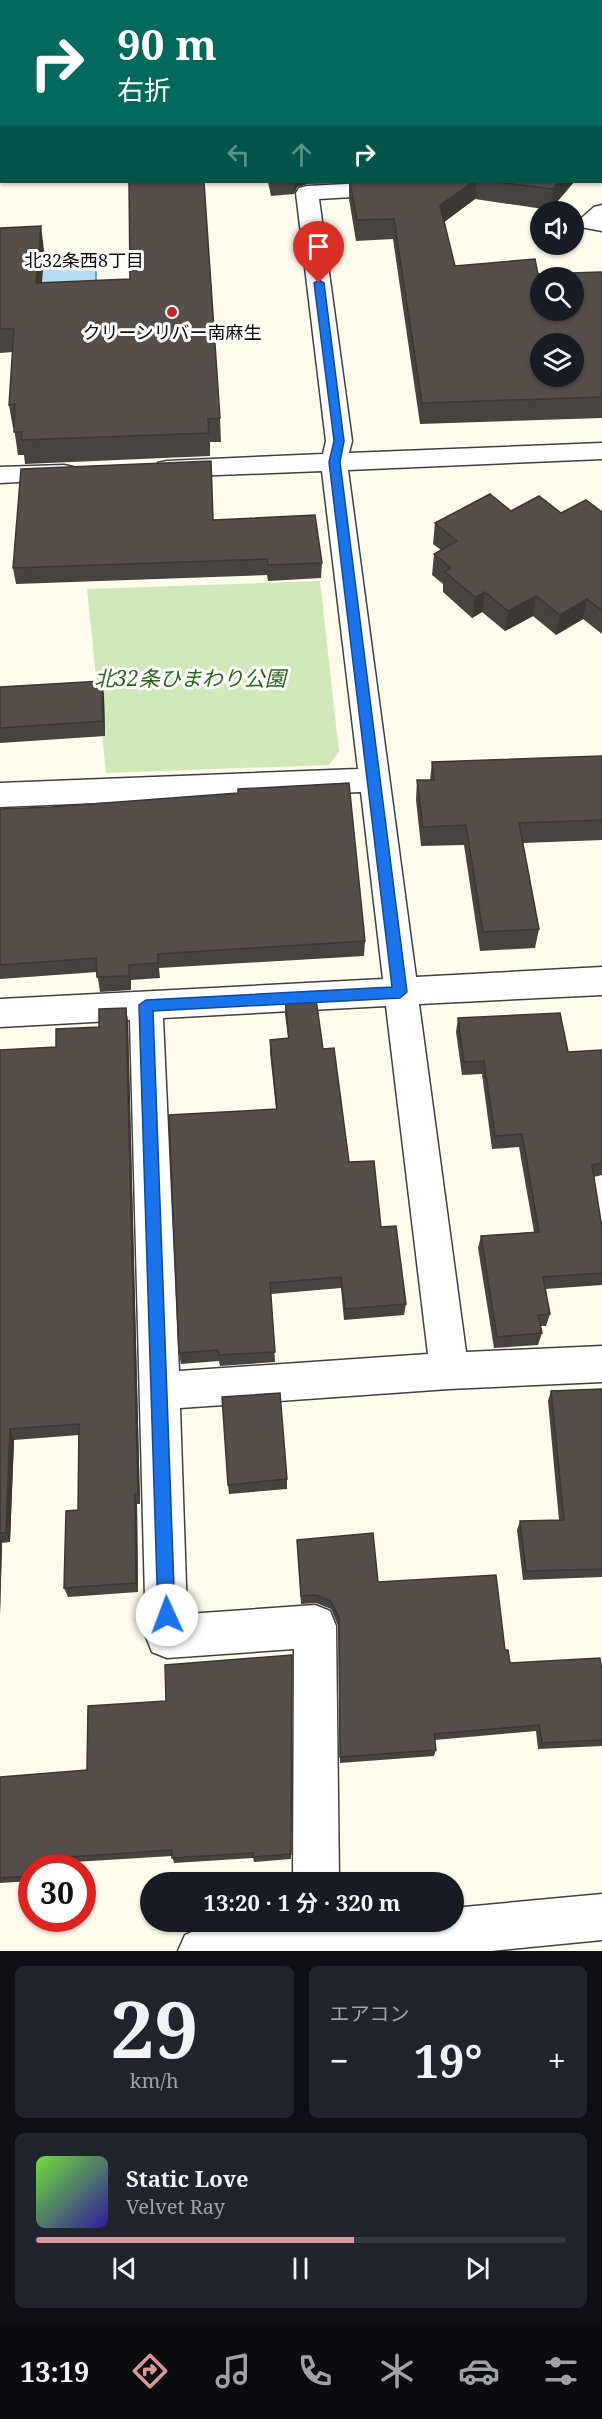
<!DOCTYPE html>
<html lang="ja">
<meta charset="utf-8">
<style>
:root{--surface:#171b24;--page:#20242c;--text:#f1f3f6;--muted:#9ea1a6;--line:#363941;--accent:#d8979c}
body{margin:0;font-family:"Noto Serif","Noto Sans JP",serif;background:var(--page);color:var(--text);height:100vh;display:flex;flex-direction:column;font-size:22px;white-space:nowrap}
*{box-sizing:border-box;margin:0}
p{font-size:20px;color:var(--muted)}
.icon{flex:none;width:33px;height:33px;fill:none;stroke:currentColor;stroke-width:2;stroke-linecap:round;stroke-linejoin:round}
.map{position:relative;height:1951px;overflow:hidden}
.panel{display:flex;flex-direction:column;gap:15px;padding:15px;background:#0d0f14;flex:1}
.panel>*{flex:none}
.hud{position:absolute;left:0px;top:0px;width:603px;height:183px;box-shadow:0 2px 4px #0004;background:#00695c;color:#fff;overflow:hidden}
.buttons{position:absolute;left:530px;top:201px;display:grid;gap:12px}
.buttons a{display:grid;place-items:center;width:54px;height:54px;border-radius:50%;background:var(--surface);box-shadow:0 2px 4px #0004;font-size:30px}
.speed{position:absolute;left:18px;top:1854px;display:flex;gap:12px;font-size:30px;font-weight:700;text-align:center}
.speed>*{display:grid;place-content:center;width:78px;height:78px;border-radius:50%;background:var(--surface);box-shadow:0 2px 4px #0004;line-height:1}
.speed .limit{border:9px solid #d22;background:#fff;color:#111}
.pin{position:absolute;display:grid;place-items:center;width:51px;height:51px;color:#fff;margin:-62px -26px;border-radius:50% 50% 50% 0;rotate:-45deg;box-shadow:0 0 6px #0007}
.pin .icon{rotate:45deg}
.me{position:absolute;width:66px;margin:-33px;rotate:358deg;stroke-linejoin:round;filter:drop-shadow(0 0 4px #0008)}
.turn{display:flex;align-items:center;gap:21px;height:126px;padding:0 18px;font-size:27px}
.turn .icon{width:78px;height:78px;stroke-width:2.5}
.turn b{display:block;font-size:42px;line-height:51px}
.lanes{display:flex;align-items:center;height:57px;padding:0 18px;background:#0003;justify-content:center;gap:30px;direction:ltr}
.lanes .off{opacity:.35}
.big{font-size:45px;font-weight:700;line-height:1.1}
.panel .tile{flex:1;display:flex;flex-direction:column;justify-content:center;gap:9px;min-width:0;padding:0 21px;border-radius:9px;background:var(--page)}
.panel .dial{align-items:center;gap:0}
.dial b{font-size:78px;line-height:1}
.song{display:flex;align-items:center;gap:18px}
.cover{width:72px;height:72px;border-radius:9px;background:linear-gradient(135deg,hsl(100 70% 55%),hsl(250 70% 35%))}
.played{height:6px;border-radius:3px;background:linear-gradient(90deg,var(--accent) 60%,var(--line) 60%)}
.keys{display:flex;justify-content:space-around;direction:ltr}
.heat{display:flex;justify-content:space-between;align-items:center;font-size:33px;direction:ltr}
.panel .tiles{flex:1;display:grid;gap:15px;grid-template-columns:1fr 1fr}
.tile:last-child{grid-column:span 2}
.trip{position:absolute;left:140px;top:1872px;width:324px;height:60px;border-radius:30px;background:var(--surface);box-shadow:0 2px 4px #0004;font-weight:700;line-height:60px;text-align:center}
.tab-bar{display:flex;height:96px;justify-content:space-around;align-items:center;background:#090b0e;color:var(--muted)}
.tab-bar .icon{width:42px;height:42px}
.tab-bar .selected{color:var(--accent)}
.tab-bar b{font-size:27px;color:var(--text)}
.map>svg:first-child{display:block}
.green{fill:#d1e8b8}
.water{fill:#b3dcf5;stroke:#3b91cb;stroke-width:1.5}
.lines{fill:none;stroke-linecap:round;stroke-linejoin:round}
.minor-casing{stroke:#404040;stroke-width:3}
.minor{fill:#fff;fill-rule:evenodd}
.wall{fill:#49433f}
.shaded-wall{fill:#3c3733}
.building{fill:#554e49;stroke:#3c3733;stroke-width:1.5;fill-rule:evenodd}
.route{fill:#1a73e8;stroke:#114b97;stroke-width:1.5}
.poi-dot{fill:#ba272e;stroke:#fff;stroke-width:2}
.labels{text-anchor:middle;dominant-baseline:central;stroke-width:6;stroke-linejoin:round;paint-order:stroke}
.far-neighbourhood-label{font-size:18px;fill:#0d0d0d;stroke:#fff}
.far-poi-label{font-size:18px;fill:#0d0d0d;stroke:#fff}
.park-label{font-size:21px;font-style:italic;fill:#2c631e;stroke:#fff}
</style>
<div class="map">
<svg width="602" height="1951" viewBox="0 0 602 1951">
<rect width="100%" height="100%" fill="#fffbed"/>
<path class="green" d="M320,581L339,752L329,765L106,773L87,589Z"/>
<path class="water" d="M96,258V291L0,294V261Z"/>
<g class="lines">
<defs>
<path id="minor" d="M384,182H421L410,192L402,194L319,199L352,441L349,453L602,443V459L348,470L416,977L602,967V995L419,1004L466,1352L602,1346V1382L449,1389L180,1408L187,1614L315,1605L330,1611L336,1626L339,1882H293L294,1649L167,1658L152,1652L146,1637L130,1020L0,1027V999L383,979L361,792L0,807V783L358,769L322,471L167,477L158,475L154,469L158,463L167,461L323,454L326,441L296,193L299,188L307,186ZM386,1006L428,1354L179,1371L163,1018Z
M602,205V231L580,227L577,222L594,207Z
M64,465L73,467L77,473L73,479L0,483V467Z
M602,1894V1940L491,1951H178L185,1935L201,1928L320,1922H453V1908Z"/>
</defs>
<use href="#minor" class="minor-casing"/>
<use href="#minor" class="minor"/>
</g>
<path class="wall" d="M123,0H169V2H127Z
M268,182H574L550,210L475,199L444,222L455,266L538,274L602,272V418L420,424L393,239L356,241L349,199V183L307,184L297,187L294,194L271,196Z
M0,228L44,250L42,283L220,418L221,442H210V456L25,464L24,455H18L14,428H13L9,405L13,352L0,353Z
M511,511L561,513L602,512V634L583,619L556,635L533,616L505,631L482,612L472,618L443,592V584L432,575L434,554L441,550L433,544L435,523Z
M213,520L322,563L321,578L268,581L267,575L16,584L13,568Z
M102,681L104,696L105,736L0,743V687Z
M602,756V840L523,843L539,929L535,948L480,951L464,845L421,846L416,800L417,780H430L432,762Z
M0,809L365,941L364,956L159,968L160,978L131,980V990L100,992L97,972L0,979Z
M285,1000L323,1049L349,1162L381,1227L406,1304L404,1315L344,1320L341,1288L271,1294L275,1362L220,1366L219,1361L181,1364L179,1353L276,1109L270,1053V1040L288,1038L285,1014Z
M126,1008L128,1022L140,1504H137L138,1592L68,1597L64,1588L78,1510L79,1435L14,1440L10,1542L2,1543L0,1614V1050L56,1047L99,1027Z
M458,1018L568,1052L602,1050V1175L594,1177L602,1228V1285L545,1289L550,1314L546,1326H540L542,1333L538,1345L494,1348L478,1248L481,1236L534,1232L519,1147L492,1149L482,1074L462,1075L456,1032Z
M602,1389V1577L523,1580L517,1530L520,1521L559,1520L548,1401L551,1391Z
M287,1479V1489L229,1494L228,1485Z
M297,1540L505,1650L510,1663L602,1672V1746L538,1749L536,1731L435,1740L436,1750L434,1756L340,1763L338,1626L331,1609L316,1603L301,1604Z
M292,1655L291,1859L254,1862L253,1858L174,1863L172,1856L74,1862V1868H32V1881L0,1883V1777L87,1770L166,1701Z"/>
<path class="shaded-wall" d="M294,182H307V184L297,187L294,194Z
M473,182H476L475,199L439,226L440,205Z
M559,182H574L550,210L553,189Z
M41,226L44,250L40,307L36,283Z
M485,592L482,612L472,618L475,597Z
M536,596L533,616L505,631L508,611Z
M587,599L583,619L556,635L560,615Z
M102,681L104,696L105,736L103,721Z
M129,965L131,980V990L129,976Z
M126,1008L128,1022L140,1504L138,1494Z
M10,1429L14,1440L10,1542L6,1533Z
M135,1494L137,1504L138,1592L136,1583Z
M0,1538L2,1543L0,1614Z
M70,1857L74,1862V1868H70Z"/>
<path class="building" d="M141,0H168V2H145Z
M177,0H362L366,2H174Z
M391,0H602V162V2H388Z
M129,182H204L220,418L208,419L209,433L21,440L22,432H14L15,404L9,405L14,329H0V228L41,226L36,283L130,279Z
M350,182H473L440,205L455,266L535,259L538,274L602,272V397L422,403L394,219L357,220ZM540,278H573V310H540ZM540,344H573V376H540Z
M496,182H559L553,189Z
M211,461L213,520L315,515L322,563L268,565L267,559L13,568L21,469Z
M490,494L511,511L539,496L561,513L586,500L602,512V611L587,599L560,615L536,596L508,611L485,592L475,597L445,572L451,568L434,554L457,541L435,523Z
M102,681L103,721L0,728V687Z
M602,756V820L519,823L539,929L483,932L466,825L423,827L417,780H434L432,762Z
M349,783L365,941L158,954V963L129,965V976L97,977L96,958L0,965V809L51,807L238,793V789Z
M316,999L323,1049L334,1048L349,1162L374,1161L381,1227L396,1226L406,1304L345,1309L341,1277L270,1283L275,1352L219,1355L218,1350L179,1353L169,1115L277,1109L270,1040L289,1038L285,1000Z
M126,1008L138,1494H135L136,1583L64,1588L66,1511L78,1510L79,1424L10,1429L6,1533H0V1050L56,1047V1029L99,1027V1009Z
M560,1013L568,1052L602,1050V1163L592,1165L602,1228V1273L543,1277L550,1314L538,1315L542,1333L497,1337L481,1236L539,1232L522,1134L495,1136L484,1061L464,1062L458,1018Z
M602,1389V1569L526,1571L520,1521L564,1520L551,1391Z
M280,1393L287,1479L228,1485L222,1397Z
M373,1533L378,1582L496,1575L505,1650H508L510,1663L600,1658L602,1672V1740L542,1743L539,1725L434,1734L436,1750L340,1757L339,1618L331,1601L316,1595L301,1596L297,1540Z
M292,1655L291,1854L253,1857V1853L172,1858V1850L70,1857V1868H32V1876L0,1878V1777L87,1770L88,1706L166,1701L165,1665Z"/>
<path class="route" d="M319,280L324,283L344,441L340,462L407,992L400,998L153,1011L175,1615L173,1621L167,1624L161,1621L158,1615L139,1005L146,1000L392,987L329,462L334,441L314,283Z"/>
<circle class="poi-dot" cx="172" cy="312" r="6"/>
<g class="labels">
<g class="far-neighbourhood-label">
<text x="84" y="260">北32条西8丁目</text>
</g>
<g class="far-poi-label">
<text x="172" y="332">クリーンリバー南麻生</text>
</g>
<g class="park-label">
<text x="190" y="678">北32条ひまわり公園</text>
</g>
</g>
</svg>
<div class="buttons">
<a><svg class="icon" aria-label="sound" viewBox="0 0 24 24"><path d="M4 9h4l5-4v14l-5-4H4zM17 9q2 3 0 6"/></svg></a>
<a><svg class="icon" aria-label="search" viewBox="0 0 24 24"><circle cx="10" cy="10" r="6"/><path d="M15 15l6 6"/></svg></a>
<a><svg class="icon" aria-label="layers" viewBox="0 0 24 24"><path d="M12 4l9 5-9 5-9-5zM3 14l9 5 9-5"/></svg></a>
</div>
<div class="speed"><div class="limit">30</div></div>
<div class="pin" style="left:319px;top:283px;background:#d93025"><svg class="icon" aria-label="arrive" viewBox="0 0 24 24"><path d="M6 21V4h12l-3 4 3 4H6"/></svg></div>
<svg class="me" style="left:167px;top:1615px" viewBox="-20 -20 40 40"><circle r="19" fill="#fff"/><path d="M0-13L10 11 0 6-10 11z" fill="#1a73e8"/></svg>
<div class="trip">13:20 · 1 分 · 320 m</div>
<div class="hud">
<div class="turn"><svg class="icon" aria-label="right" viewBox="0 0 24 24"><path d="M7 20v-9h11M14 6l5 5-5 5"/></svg><div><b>90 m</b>右折</div></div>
<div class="lanes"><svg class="icon off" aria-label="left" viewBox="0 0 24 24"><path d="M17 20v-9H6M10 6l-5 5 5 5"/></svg><svg class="icon off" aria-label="ahead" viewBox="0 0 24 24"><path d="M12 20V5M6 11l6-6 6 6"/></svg><svg class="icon" aria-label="right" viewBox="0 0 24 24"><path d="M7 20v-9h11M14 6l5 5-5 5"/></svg></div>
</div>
</div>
<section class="panel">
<div class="tiles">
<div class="tile dial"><b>29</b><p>km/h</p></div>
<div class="tile"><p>エアコン</p>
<div class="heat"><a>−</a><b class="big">19°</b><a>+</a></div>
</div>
<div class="tile">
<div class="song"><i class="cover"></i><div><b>Static Love</b><p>Velvet Ray</p></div></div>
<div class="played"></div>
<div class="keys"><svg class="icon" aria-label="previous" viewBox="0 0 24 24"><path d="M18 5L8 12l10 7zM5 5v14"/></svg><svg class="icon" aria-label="pause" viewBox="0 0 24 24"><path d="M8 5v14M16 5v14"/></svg><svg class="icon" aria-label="next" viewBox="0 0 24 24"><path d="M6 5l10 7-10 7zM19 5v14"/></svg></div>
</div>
</div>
</section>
<nav class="tab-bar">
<b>13:19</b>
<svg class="icon selected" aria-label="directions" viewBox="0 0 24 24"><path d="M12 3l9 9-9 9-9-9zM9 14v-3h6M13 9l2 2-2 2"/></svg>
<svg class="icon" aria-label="music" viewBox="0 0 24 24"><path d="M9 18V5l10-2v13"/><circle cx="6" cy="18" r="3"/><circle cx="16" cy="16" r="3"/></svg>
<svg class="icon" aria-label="phone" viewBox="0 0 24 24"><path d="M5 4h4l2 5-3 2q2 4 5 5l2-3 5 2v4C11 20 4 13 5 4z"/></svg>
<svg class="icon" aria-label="climate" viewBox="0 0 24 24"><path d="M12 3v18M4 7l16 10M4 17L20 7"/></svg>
<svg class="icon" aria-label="car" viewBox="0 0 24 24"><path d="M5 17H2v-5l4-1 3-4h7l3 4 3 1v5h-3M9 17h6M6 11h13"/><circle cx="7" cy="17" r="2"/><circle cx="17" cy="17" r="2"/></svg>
<svg class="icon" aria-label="filters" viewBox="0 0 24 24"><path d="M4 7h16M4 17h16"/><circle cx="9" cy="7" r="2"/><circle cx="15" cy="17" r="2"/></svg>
</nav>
